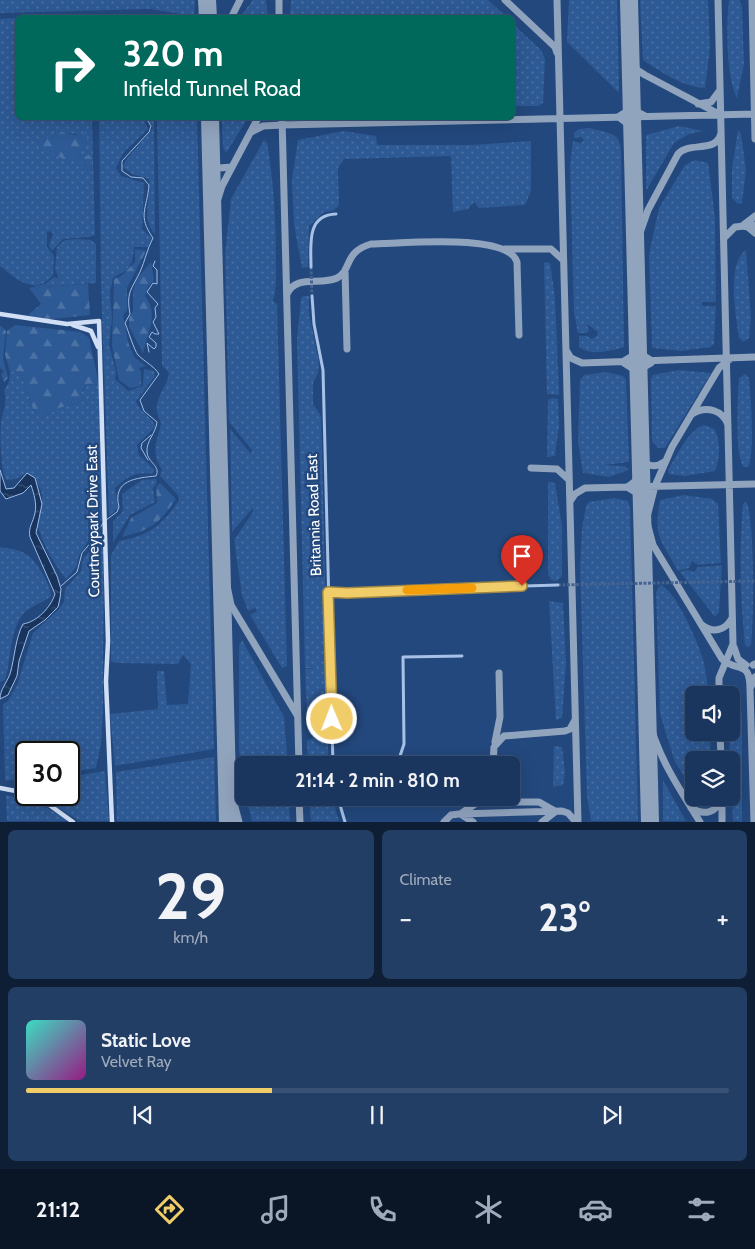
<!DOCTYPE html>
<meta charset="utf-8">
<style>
:root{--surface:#1a365e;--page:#233e64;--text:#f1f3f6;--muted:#9fabbc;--line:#385073;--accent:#f1cd69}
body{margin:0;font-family:Cabin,sans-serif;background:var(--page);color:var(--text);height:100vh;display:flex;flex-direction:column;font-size:19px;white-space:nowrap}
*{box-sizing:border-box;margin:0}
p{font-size:16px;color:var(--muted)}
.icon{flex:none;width:28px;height:28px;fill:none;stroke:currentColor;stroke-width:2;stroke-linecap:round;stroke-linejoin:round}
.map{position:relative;height:822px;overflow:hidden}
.panel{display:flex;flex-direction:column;gap:8px;padding:8px;background:#0e1e34;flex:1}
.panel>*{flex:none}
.banner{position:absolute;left:15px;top:15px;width:500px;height:105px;border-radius:8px;box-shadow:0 5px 20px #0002,0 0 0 1px var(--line);background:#00695c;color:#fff;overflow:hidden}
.controls{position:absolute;left:685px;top:686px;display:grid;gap:10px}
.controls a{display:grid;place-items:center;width:55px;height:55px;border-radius:8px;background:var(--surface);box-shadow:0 5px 20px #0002,0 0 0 1px var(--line);font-size:25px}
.speed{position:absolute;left:15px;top:741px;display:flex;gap:10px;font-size:25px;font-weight:700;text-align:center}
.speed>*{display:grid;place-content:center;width:65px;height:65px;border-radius:50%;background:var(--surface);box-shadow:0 5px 20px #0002,0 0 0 1px var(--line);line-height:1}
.speed .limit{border:2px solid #111;border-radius:8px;background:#fff;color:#111}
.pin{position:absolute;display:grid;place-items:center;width:42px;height:42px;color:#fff;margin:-51px -21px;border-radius:50% 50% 50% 0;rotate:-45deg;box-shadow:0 0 5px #0007}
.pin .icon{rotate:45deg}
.me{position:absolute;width:55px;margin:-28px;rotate:359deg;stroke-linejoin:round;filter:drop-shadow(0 0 4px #0008)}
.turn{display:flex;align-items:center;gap:18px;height:105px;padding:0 25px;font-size:22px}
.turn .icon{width:65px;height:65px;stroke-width:2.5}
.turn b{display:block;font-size:35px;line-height:42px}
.big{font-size:38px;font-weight:700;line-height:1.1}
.panel .widget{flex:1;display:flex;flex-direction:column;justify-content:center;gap:8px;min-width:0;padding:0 18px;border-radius:8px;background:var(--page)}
.panel .dial{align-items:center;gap:0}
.dial b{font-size:65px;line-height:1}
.song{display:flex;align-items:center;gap:15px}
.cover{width:60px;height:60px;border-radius:8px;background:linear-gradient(135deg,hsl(170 70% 55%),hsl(310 70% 35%))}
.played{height:5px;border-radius:2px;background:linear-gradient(90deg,var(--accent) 35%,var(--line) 35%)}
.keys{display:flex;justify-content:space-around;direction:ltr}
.heat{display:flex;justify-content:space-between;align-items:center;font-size:28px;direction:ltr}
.panel .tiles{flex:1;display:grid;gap:8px;grid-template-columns:1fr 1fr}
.widget:last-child{grid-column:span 2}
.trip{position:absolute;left:235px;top:756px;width:285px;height:50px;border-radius:8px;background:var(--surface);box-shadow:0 5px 20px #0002,0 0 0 1px var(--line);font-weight:700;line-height:50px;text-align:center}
.dock{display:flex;height:80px;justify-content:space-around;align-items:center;background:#0a1626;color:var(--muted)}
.dock .icon{width:35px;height:35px}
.dock .selected{color:var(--accent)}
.dock b{font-size:22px;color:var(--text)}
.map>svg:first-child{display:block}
.grass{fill:url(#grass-dots);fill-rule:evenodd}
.forest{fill:url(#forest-firs)}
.water{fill:url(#water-ripples);stroke:#9bbce7}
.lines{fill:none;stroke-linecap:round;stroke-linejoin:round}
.stream{stroke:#9bbce7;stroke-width:1}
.taxiway{stroke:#91a4be;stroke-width:7}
.runway{stroke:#91a4be;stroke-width:18}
.street-tunnel{stroke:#446390;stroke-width:3;stroke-dasharray:3 1.5;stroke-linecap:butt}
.street{stroke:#a7c2e6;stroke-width:3}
.secondary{stroke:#d0dff5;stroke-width:4.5}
.route-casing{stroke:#9d8544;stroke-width:12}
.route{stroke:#f1cd69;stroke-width:9}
.slow{stroke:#f59e0b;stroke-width:9}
.labels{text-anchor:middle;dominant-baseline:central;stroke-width:5;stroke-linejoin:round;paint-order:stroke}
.street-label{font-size:15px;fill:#fff;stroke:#23487d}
</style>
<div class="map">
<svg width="755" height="822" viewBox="0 0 755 822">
<defs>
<pattern id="grass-dots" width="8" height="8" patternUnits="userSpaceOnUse" patternTransform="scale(1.25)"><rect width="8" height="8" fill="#2d5994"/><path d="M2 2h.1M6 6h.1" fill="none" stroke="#4c72a4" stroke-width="1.8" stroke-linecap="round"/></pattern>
<pattern id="forest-firs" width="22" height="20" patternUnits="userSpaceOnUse" patternTransform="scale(1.25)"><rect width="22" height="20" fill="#2d5994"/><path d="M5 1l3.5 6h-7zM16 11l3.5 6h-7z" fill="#4c72a4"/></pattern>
<pattern id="water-ripples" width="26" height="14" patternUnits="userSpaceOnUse" patternTransform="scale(1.25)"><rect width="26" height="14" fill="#18345d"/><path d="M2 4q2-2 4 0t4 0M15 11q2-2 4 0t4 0" fill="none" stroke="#3b5275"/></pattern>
</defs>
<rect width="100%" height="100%" fill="#23487d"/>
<path class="grass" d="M0,0H195L194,16L150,9L0,13Z
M253,0H266L268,17H240Z
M291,0H488L507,17H290Z
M569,0H617L619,93L567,42Z
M640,0H708L710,48L705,88C683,87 661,72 643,60Z
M729,0H740L742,8L744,64L737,98C726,76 726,24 729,0Z
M17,18L18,118H92L95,235L89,237L63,239L52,251L49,245L53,234L51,231L47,232V247L54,256L53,275C35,297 16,279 0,266V19ZM61,132L75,134L87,141L78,155L82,157L89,171C82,161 78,157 65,159L49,151L55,136Z
M512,23L541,50L545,59L543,103L538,106H513Z
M99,118H143L148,129L123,153L116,168L121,176L144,183L142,229L152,238L148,247H134C133,267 129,269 113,278L110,292L112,318L109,344L116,372L115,379L128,391L143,386L144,369L154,371L155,376L136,401C140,414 153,416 155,427L137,445L139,455L155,470L151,474C134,472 127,477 115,488L118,508L109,516L101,284Z
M147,118H154L155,234C140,218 152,199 149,179L132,174L123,167L126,160L153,128Z
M157,118H197L214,749L115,766L110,714L158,709L157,671H164L167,705L188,704L191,664L183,655L178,664L116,663L111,661V555L119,541C151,535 162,525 179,500L178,495L160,476L162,470C150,449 157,445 161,423C149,399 166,393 169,373L162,365Z
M222,118H248L226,153L223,147Z
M679,126L703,131L689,134L674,143L646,191V135Z
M590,128C606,133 620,131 621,150L624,347C611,351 591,356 579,347V336H587L592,339L597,336L598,332L587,324L589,331L587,333H578L574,313L570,165L573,141L581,143L584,140L581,137L574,138V133L579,129Z
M738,130L741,134L746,170L742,203L738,204L732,198V169Z
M343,131L376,136L377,145H472L531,141V191L525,205L479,208L474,202L468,209L453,212L451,156L344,159L338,168L339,205L333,211L324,212L309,226L308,267L302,268L294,225L292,180L298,140Z
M264,140L267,143C274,183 276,222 276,263C276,276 277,289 273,301L277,304L287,666L282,668L250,615L257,611L255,608L248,611L242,595L234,540L253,512V508L232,532L230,429L251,454L252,450L229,422L225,254L231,199Z
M695,160L708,163L715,218L716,302H702V306H716L714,344L711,347L681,351L652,348L649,254L659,208L685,165Z
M77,239L91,240L96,244V283L29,288L45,284L54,277L59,279L55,269L57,247L65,240Z
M746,250L751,318L749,338L744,342L739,338C736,318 726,263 746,250Z
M544,262L550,263L555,297L559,395L547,394Z
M303,296H309V313L319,363L318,373L313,383V404L321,416L329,728L308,733L305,669L315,668H305L297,339L301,299Z
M15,370L20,371L34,412L49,414L59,408L84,401L80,394L87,385L99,384L103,518L78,557L77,566L66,579C55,566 44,546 39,530C33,509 57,496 26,473L16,479L6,480C0,467 0,435 1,421C4,410 7,401 4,390L9,382L10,372Z
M679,370L711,373L665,448H658L652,441L651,379L653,375Z
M606,372L623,376L626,380L629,462L605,465L625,466L629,470L609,477L583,473L578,442L580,380L584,375Z
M745,374L749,378C751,395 755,456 748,467H744C734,457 738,394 739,378Z
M552,398L558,399L559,426L555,456L547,457L548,400Z
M704,425L714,429C721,440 720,459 715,471L685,476L669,474L668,470C677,456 688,430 704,425Z
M156,479L157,483L153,488L155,502L130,515L113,543V521L123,511L122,494L142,480Z
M548,482L555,483L562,526V576L557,581L551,580L548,575Z
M684,495L712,499L718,504L721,563L698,565L692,561L689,568L678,571C661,538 653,540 660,500Z
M614,498L628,501L630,507L638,821H591L587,796L580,568L582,528L586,506L589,502Z
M746,501C755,517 754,621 751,645L748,647L745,645C740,598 739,551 743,504Z
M104,529L103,706L101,744L96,768L69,772V752H26V778L5,781L3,704L8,701L17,685L33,633L59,609L64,602L65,589L81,571L83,559L99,540Z
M0,547C23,550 31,553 42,573C47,581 50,587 51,596C43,603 33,605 25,612C9,629 12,659 5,680L0,682Z
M722,565L719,612L715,617L680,572L688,570L694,572L698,567Z
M660,585C674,587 698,642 702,656C706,669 707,682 709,695H694V732L710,733L711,760H694V791L675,762L660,714L656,592Z
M549,601L563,603L566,663L562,718L556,720Z
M242,640L284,717L288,765H244V784L239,750V645Z
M736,684L742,715V822L733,821L729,733L731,732V702Z
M320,734L328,735V765H308L307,741Z
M554,746L562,747L565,772L563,785L553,787Z
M214,757L216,821H117L116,772Z
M105,771L109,821H80L37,795H69V777Z
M663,780L686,821H663Z
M6,795C30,800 49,807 69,821H7Z
M246,798H289L290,821H252Z
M309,798H332L339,821H311Z"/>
<path class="forest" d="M61,132L80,136L84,132L87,134V141L78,155L82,157L89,155L92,159V169L90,171C82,161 78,157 65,160L49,151L42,150L40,145L44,138L55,136Z
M135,249L146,251L127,288V310L123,316L128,342L134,357L146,366L139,368L141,372V386L130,388L119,380L112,346L114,279L121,276L135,262Z
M151,262L154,280L148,287L145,296C159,313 148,332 143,353L129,327V318L133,311V291L136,280Z
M88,284L90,315L43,320L28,315L41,304L29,288Z
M0,325L6,331L3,358L8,378L4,382L1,375L4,371L0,368Z
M15,325L81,332L89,338L99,384L86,385L80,394L84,401L59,408L49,414L34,412L20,371L10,372L5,355L7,331Z
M160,483L176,499C159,524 151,530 122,537L131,518L157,503L156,487Z"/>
<path class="water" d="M0,470L6,489L14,488L27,473L35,478L42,504L36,533L57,576L61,589L60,598L58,607L45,620L29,631L19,661L17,676L8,695L0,699C0,690 7,682 10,674C15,657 15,639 23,624C37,622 51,607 55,594L30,537C28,527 33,523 35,513C37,504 34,494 31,485L23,493L6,499L0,491Z"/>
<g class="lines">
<path class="stream" d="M149,352L147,343L154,349L156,347V343L149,337L152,332L155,334H159L153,322L156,317L155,308L158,304L147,292L153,283L157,284V270L153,266L155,261
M148,460L141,448L142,443L151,435
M106,520L117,512L119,507C112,480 136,478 156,476C161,466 148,463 147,452C146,441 156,433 157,422L144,411L140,400L159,374C154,366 145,362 138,355C134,350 128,330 125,323L130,314C126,293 131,290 140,272C145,261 147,249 153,238C137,215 147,210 149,185L143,178L131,177L122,171V161L149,132L151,126L146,118
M61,586L77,572L82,553L93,540L103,523"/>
<path class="taxiway" d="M279,0V18
M505,0L555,47L557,53
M557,0L578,822
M718,0L733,644L719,678V695
M752,0L755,139
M231,18L240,0
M630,58L637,70L645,75L717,113
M698,104L711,102L720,90
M618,117L626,112L631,99L637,112L645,116
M282,118L299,765
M620,118L629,125L632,135
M251,132L263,126L282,125L755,114
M211,158L212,162L219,168L232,167
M755,216L742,226L748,227L755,233
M725,237L735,227L755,225
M213,239L217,202L222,186L258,118
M635,247L648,210L678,154C689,141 717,154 721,133
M505,249H551L562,259
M345,270L347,349
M287,294C296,274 320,286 337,278C352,271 343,252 371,244C398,244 508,232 517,262L519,335
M566,350L571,358L582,363L755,357
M624,361L634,355L638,346L644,356L652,361
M624,363L635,370L638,379L644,367L651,363
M692,414C706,405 723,410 728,425
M640,455C645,466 654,469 664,462
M531,468L557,469L568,479
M629,486L638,479L641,468
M627,487L637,493L642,504L645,494L655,487
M571,500L575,494L585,488L755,484
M642,504L653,545L722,659C737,673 750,659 750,689
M222,562L231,605L297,715
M644,581L646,521L655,486L672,447L719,368L730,359
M702,625C713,634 726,630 732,618
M734,647L738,659L746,665
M753,665L755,664
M647,713C656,754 678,787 700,822
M720,732L721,760
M495,742L500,717L499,673
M493,765L494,747L504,736L565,731L570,729L575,720
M227,777L239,822
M299,798L300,822
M722,800V822
M691,808C704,816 717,813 722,798
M462,813L475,804L483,802H539L555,811
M462,815L473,822
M444,822L451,815L459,814L562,811L568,813L576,822
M542,822L555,812
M754,822L750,689L755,677"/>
<path class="runway" d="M207,0L208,18
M629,0L650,822
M210,118L228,822"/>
<path class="street-tunnel" d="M311,267L312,296
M558,585L755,581"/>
<path class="street" d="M311,267C311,245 306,215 336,214
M312,296L314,324L323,370L333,765
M328,592L358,591
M341,592L558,585
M333,762L390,760L400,756L404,744L403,657L462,656
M338,798L345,822"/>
<path class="secondary" d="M0,314L67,324L99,321L108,641L106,681L112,822
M73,325L91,331L98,347
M0,788L26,793
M30,795L48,804L73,822"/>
</g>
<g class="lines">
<defs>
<path id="route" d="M332,719L328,592L347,593L522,586"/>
</defs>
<use href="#route" class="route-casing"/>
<use href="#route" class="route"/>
<path class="slow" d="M407,590L472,588"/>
</g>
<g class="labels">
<g class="street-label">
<text transform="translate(314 515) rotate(-92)">Britannia Road East</text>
<text transform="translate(93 521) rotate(-91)">Courtneypark Drive East</text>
</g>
</g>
</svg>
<div class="controls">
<a><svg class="icon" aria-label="sound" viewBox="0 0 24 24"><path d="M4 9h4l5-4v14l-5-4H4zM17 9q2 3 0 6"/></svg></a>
<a><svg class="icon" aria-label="layers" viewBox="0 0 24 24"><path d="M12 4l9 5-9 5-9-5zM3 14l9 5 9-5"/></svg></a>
</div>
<div class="speed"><div class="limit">30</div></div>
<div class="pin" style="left:522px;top:586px;background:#d93025"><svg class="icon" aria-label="arrive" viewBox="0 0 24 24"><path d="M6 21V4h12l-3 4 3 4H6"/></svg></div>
<svg class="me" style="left:332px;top:719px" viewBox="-20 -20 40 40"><circle r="17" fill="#f1cd69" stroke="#fff" stroke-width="3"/><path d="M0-11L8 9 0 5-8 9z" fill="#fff"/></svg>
<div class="trip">21:14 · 2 min · 810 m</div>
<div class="banner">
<div class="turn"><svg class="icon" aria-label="right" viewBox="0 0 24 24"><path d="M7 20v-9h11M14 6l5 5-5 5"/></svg><div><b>320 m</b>Infield Tunnel Road</div></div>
</div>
</div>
<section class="panel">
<div class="tiles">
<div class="widget dial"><b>29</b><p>km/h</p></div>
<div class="widget"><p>Climate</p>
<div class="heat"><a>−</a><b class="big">23°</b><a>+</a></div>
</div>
<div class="widget">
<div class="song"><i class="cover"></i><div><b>Static Love</b><p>Velvet Ray</p></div></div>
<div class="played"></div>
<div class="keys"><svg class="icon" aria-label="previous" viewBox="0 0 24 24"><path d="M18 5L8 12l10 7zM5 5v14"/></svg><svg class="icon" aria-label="pause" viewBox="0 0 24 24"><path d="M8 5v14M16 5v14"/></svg><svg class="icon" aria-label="next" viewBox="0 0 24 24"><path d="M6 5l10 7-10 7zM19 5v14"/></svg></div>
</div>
</div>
</section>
<nav class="dock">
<b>21:12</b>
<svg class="icon selected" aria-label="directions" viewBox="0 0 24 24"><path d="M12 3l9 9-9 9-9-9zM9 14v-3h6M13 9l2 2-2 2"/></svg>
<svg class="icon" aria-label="music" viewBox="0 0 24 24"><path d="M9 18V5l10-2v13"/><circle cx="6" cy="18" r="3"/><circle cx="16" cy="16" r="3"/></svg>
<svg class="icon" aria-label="phone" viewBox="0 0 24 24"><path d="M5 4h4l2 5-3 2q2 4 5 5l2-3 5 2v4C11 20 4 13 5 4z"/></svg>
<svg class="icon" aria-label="climate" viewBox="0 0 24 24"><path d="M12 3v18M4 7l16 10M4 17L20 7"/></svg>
<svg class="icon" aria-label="car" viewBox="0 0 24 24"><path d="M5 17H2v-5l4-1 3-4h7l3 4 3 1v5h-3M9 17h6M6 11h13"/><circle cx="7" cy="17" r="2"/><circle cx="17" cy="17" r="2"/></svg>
<svg class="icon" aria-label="filters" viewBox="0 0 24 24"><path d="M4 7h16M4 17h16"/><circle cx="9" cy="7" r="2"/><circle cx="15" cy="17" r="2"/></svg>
</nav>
